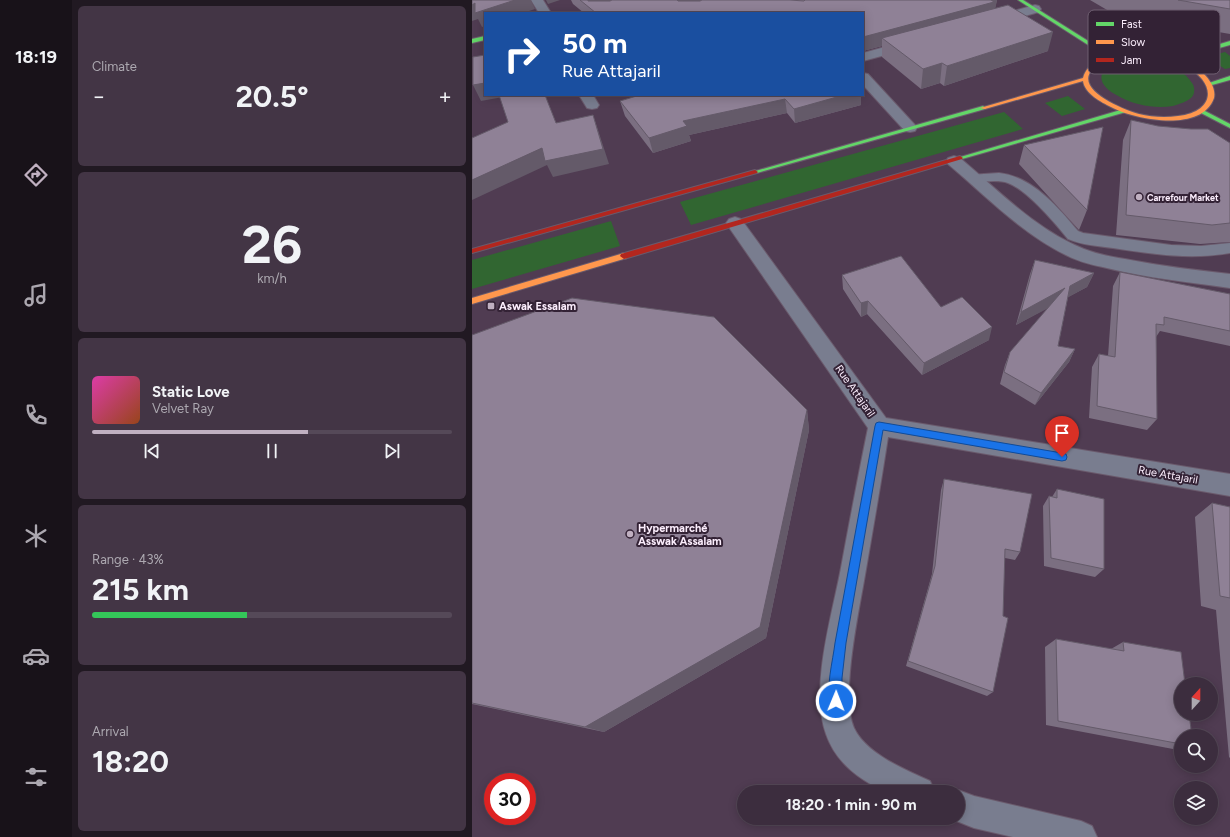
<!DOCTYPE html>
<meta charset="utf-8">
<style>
:root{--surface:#3c2d3e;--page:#433545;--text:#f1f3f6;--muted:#aca8b0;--line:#554958;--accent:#c0b0c1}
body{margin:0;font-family:Figtree,sans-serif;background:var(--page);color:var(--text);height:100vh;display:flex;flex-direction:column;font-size:15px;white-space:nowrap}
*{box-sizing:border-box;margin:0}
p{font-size:13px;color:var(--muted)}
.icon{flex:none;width:22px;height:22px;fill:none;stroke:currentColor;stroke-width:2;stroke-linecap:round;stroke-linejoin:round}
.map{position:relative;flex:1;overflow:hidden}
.sheet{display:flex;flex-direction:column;gap:6px;padding:6px;background:#211922;width:400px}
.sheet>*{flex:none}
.top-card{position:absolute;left:12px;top:12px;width:380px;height:84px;border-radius:0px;box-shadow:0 2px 10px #0003,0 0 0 1px var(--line);background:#1a4fa0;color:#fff;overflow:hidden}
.needle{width:26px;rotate:21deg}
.fabs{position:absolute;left:702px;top:677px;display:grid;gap:8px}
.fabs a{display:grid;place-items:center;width:44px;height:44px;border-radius:50%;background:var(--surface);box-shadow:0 2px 10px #0003,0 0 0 1px var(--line);font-size:20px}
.speed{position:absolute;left:12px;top:773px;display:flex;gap:8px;font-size:20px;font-weight:700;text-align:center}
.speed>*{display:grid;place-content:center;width:52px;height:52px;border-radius:50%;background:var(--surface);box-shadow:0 2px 10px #0003,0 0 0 1px var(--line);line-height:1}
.speed .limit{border:6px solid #d22;background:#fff;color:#111}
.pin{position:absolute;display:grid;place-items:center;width:34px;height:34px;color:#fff;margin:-41px -17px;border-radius:50% 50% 50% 0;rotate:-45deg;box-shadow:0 0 4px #0007}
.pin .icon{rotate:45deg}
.me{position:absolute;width:44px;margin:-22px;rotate:1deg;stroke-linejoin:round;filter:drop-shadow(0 0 3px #0008)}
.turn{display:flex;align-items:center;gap:14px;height:84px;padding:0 12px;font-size:18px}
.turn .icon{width:52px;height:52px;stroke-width:2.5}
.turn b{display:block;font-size:28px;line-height:34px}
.big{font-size:30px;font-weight:700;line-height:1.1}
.sheet .card{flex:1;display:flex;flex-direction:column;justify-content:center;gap:6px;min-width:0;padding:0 14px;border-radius:6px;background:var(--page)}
.sheet .dial{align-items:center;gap:0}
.dial b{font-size:52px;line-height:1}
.song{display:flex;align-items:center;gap:12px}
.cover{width:48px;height:48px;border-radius:6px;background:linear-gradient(135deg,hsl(320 70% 55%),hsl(20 70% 35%))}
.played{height:4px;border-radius:2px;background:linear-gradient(90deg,var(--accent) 60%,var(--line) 60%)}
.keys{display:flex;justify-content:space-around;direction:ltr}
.heat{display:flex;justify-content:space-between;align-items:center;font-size:22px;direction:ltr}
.charge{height:6px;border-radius:3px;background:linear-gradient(90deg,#34c759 43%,var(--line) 0)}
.trip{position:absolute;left:265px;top:785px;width:228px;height:40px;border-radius:20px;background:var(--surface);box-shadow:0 2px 10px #0003,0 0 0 1px var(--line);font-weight:700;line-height:40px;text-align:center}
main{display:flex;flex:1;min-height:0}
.tabs{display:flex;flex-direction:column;width:72px;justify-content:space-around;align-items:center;background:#181219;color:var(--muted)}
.tabs .icon{width:28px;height:28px}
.tabs .active{color:var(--accent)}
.tabs b{font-size:18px;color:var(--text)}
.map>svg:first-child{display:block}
.green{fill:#316631}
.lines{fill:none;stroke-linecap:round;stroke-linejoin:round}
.lane-casing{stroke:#6a5a6c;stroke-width:2}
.street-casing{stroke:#6a5a6c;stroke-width:2}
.fast-casing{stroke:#6a5a6c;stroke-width:2}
.slow-casing{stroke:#6a5a6c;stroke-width:2}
.jam-casing{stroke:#6a5a6c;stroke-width:2}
.lane{fill:#797d8f;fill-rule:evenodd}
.street{fill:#797d8f;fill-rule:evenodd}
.fast{fill:#63d668;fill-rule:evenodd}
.slow{fill:#ff974d;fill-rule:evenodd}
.jam{fill:#b3261e;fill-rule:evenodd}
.wall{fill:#7b6f81}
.shaded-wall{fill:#645a69}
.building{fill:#8f8196;stroke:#645a69}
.route{fill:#1a73e8;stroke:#114b97}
.poi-dot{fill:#c0b0c1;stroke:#332235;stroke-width:1.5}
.labels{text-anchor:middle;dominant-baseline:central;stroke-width:4;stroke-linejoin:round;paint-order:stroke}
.far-poi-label{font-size:9px;font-weight:bold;fill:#fceefd;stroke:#332235;text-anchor:start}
.poi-label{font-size:11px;font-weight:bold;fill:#fceefd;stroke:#332235;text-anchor:start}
.street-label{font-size:11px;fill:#fceefd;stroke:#332235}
.key{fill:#332235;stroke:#6f5f71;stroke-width:1}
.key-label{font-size:11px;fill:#fceefd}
</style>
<main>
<nav class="tabs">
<b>18:19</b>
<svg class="icon active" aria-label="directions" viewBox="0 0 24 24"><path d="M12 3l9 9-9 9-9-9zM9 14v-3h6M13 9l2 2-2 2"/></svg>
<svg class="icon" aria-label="music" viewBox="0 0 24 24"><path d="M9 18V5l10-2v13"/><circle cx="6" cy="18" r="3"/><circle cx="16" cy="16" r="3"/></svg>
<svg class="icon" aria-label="phone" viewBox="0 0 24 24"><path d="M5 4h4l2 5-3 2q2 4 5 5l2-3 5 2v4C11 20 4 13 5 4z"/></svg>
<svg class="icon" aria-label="climate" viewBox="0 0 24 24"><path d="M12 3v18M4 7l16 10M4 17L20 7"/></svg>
<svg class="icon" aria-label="car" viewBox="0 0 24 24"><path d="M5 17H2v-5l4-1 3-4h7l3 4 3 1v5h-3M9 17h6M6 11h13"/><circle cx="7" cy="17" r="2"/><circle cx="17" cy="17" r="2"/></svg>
<svg class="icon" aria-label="filters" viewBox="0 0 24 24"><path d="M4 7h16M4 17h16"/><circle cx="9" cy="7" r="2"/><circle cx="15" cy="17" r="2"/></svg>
</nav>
<section class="sheet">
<div class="card"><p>Climate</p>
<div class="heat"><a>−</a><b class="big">20.5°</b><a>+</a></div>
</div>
<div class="card dial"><b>26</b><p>km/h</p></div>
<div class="card">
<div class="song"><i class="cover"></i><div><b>Static Love</b><p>Velvet Ray</p></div></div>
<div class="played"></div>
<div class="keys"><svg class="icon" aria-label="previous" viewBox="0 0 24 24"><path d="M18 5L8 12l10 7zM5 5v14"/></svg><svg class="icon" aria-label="pause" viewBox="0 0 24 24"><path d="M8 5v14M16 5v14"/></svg><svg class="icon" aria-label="next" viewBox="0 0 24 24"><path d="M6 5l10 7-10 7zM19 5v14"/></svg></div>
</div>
<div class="card"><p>Range · 43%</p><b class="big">215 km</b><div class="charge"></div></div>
<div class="card"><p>Arrival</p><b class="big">18:20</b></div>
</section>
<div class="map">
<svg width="758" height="837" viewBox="0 0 758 837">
<rect width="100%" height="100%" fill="#503c52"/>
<path class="green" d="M753,52L758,56V68L753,69L734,57Z
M657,60C677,60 708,63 720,83C723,87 723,93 720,97C715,102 707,104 701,106C683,109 663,105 648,97C617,82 628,64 657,60Z
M596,96L613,109L590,116L573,103Z
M532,112L551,129L219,225L208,202Z
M139,221L148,246L0,289V260Z"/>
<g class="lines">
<defs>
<path id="lane" d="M527,173C560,176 587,208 606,231L611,233L699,245L729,246L758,243V253C718,260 680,254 641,248C625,246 610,245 596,239C583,223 555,190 536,183C526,179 513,182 502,182L497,181L495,178L497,175Z"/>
<path id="street" d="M59,0H71L79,13H67Z
M563,5L567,6L569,9L567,12L521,25L517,24L515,21L517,18Z
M438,40L443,41L444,44L443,47L391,61V53Z
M391,73L396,74L443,125L445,128L443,131L438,132L433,131L391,85Z
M107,95H121L127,105L125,108L120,109L115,108Z
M482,156L488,158C526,190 564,230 612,249C625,254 639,257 653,259C688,266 723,270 758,274V288C717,282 675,278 635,268C621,265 607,262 594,255C549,233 514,196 476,164L474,161L476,158Z
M263,217L269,219L414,418L758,474V496L416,437C409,483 401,529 393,575C387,611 368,696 382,728C394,754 434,770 458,781L463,792H413C387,779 364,763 354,734C338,689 359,619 368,573C377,525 386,476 396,428L254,223L257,219Z
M486,790L502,796L609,821L620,826L625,837H541L502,828L477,818H486V792H482Z"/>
<path id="fast" d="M546,0H551L640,56L635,57Z
M13,36V40L0,43V39Z
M758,41V45L701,61L698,59Z
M758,76V80L740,85L737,83Z
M511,106L514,108L513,109L285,173H281L280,172Z
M652,109L655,111L654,112L490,159L485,158Z
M731,110L758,124V128L729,113V111Z"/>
<path id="slow" d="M651,51C680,52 723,55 739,83C742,88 743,93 742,98C730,133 663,120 639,107C629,102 613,94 611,81L513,109L508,108L611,78C616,60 635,56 651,51ZM651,55C673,55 694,57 713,66C746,83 743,112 706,116C693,118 679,117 667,114C653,110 604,91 619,71C626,61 641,58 651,55Z
M152,253L155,254V258L0,304V298Z"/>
<path id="jam" d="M488,156L491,158L490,159L152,259L148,256L149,254Z
M283,170L286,172L285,173L0,253V249Z"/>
</defs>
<use href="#lane" class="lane-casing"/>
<use href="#street" class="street-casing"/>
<use href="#fast" class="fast-casing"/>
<use href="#slow" class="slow-casing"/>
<use href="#jam" class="jam-casing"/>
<use href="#lane" class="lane"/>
<use href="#street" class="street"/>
<use href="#fast" class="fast"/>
<use href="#slow" class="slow"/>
<use href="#jam" class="jam"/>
</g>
<path class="wall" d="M99,0H525L523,8L576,51L472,86L468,83L449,89L410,57V46L391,51V13H112L101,4Z
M618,0H758V34L642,14Z
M389,95V105L323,123L315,113L217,135L219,141L181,153L153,116L148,101Z
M659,120L758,143V242L728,244L644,235L651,140Z
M552,145L615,210L607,230L547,164Z
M563,260L622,273L615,287L596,297L586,346L603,349L597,362L563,405L528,384L533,365L538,352L577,307L544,325L558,274Z
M648,272L758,294V346L688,331L684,337L685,419L675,430L617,418L620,367L627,354L636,356L641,286Z
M370,275L469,307L517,340L450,375L395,314L389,317L371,289Z
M0,335L335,410L337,430L294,638L132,732L0,704Z
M472,479L548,552L543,560L533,558L521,692L515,696L434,666L460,574L469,490Z
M585,489L632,569L623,577L572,566L571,506L577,496L580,497Z
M740,503L758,507V758L757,757L744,610L729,606L723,517Z
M584,639L639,649L651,642L709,736V748L701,749L574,725L573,647Z"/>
<path class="shaded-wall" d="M43,0H59L63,9L51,13H13V26L10,27L6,19L0,21V5L3,3Z
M74,0H88L76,4Z
M115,0H159L123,9Z
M205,0H248L211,9Z
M517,0H525L523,10L410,38V46L391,51V37Z
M581,32L576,51L472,86L475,66Z
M470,63L468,83L449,89L451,69Z
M13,83V95H30L31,97L9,101L1,85Z
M372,95H389V105L323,123L322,109Z
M313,99L315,113L217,135L219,141L181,153L177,138L211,121Z
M121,115L126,130L137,164L81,177L75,165L0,200V180L70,148Z
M622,273L615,287L593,299L598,286Z
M593,288L588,302L544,325L549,312Z
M396,301L395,314L389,317V303Z
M520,327L517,340L450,375L452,363Z
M603,349L597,362L563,405L569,393Z
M335,410L337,430L294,638L132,732L113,727Z"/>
<path class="building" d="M0,0H43L3,13V3L0,5Z
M108,0H116V1H138L140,0H205L206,1H228L230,0H318L332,1L333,0H519L522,2L391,37V13H124Z
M706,0H758V9Z
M536,5L581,32L475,66L470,63L451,69L410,38Z
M13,55V83L1,85V57Z
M27,95H73L84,123L121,115L131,149L73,161L70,148L0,180V138L36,122Z
M168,95H372L322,109L313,99L211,121L215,126L177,138L148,101Z
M659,120L686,126L719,129H736L758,143V223L740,225L654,215Z
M631,127L615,210L552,145Z
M429,256L469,307L490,297L520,327L452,363L396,301L389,303L370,275Z
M563,260L622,273L598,286L586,346L603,349L569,393L532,372L538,352L593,288L549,312Z
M648,272L758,294V331L692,317V325L684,324L685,419L625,406L627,354L643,357Z
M100,298L242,317L335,410L288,627L113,727L0,703V335Z
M472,479L560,494L548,552L533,549L531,616L536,618L521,692L436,661L463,566Z
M585,489L632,499V569L579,558L577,496L585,498Z
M740,503L758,507V598L748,596Z
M584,639L652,651L651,642L709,652L713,684H709V714H717L720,736H709V744L586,721Z"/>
<path class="route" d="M407,422L590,453L594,454L595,457L594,460L590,461L411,430L374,643L370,678V701L368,705L364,707L359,705C353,690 361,660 363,643L403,426L404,423Z"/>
<g class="poi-dot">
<circle cx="667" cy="197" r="4"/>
<rect x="15" y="302" width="8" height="8" rx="2"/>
<circle cx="158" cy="534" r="4"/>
</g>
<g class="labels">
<g class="far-poi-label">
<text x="675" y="197">Carrefour Market</text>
</g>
<g class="poi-label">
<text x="27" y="306">Aswak Essalam</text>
<text x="166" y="528">Hypermarché<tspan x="166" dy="13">Asswak Assalam</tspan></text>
</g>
<g class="street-label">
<text transform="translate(383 391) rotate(55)">Rue Attajaril</text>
<text transform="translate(696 475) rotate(10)">Rue Attajaril</text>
</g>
</g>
<rect x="616" y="10" width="132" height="64" rx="6" class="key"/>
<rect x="624" y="22" width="18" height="4" fill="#63d668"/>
<rect x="624" y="40" width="18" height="4" fill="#ff974d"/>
<rect x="624" y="58" width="18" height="4" fill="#b3261e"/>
<g class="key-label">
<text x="649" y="28">Fast</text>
<text x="649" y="46">Slow</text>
<text x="649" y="64">Jam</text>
</g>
</svg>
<div class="fabs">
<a><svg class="needle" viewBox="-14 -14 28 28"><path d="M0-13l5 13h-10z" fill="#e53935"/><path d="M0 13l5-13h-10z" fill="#aca8b0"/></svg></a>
<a><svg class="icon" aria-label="search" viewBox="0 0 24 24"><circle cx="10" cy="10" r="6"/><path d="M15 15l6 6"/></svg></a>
<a><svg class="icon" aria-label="layers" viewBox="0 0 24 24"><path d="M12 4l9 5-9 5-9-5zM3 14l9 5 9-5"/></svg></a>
</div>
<div class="speed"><div class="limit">30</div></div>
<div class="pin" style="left:590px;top:457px;background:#d93025"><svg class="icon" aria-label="arrive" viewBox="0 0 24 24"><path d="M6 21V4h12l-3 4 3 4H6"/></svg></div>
<svg class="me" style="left:364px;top:701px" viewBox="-20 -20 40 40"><circle r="17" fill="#1a73e8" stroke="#fff" stroke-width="3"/><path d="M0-11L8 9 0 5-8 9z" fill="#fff"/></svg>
<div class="trip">18:20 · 1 min · 90 m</div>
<div class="top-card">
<div class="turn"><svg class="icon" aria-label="right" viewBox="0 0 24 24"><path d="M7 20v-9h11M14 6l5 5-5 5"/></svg><div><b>50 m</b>Rue Attajaril</div></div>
</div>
</div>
</main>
